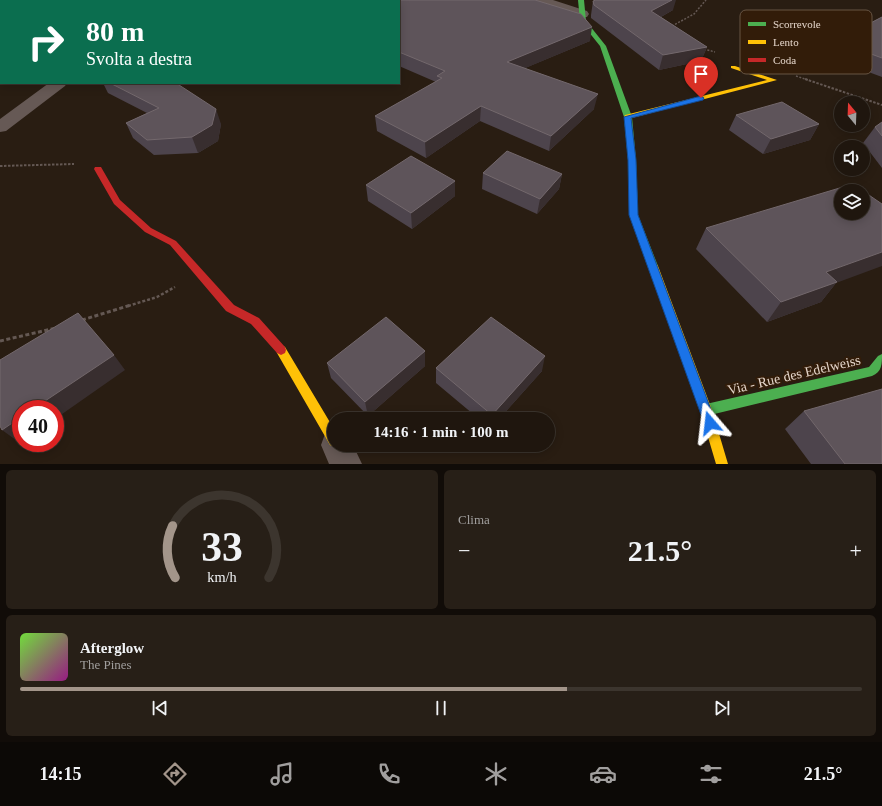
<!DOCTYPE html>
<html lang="it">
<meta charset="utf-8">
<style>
:root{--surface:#1f160e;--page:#271f17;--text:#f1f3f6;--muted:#a19f9e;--line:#3c352e;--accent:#a3958a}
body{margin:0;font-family:Georgia,serif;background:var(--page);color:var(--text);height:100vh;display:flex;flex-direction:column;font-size:15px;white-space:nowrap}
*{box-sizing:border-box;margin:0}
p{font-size:13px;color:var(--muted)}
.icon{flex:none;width:22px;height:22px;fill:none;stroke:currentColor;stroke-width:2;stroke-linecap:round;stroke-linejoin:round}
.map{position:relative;height:464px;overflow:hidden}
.details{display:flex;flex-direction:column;gap:6px;padding:6px;background:#110c08;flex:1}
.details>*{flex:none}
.banner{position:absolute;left:0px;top:0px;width:400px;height:84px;box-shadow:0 2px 10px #0003,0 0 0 1px var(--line);background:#0b6e4f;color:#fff;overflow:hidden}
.needle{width:26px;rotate:341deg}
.tools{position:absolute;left:834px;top:96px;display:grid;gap:8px}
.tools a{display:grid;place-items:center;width:36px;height:36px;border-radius:50%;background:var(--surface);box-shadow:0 2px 10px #0003,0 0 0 1px var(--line);font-size:20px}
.speed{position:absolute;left:12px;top:400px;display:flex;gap:8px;font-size:20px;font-weight:700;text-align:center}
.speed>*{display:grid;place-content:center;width:52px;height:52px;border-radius:50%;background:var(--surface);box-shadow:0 2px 10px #0003,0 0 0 1px var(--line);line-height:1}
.speed .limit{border:6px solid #d22;background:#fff;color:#111}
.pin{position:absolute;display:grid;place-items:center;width:34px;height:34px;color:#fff;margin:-41px -17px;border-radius:50% 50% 50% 0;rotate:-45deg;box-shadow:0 0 4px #0007}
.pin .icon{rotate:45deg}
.me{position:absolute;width:44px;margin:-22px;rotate:343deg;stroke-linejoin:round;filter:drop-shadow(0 0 3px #0008)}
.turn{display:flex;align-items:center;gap:14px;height:84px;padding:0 20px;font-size:18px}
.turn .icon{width:52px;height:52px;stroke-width:2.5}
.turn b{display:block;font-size:28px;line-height:34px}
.big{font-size:30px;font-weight:800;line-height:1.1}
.details .tile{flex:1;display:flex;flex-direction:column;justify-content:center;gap:6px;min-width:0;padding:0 14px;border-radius:6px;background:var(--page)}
.details .dial{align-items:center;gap:0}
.dial svg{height:104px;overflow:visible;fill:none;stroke:var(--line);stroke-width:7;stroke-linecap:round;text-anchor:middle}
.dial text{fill:var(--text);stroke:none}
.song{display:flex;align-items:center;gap:12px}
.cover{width:48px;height:48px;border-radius:6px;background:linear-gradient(135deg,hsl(100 70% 55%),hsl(310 70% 35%))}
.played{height:4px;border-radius:2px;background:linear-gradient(90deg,var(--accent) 65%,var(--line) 65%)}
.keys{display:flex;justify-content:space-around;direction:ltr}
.heat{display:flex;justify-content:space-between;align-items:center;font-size:22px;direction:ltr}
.details .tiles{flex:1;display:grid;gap:6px;grid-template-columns:1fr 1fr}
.tile:last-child{grid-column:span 2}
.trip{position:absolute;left:327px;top:412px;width:228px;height:40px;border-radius:20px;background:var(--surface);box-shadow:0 2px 10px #0003,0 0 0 1px var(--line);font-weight:800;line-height:40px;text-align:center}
.menu{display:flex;height:64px;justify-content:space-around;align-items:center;background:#0c0906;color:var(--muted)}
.menu .icon{width:28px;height:28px}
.menu .on{color:var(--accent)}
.menu b{font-size:18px;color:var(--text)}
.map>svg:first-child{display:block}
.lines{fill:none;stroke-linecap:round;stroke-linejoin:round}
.path-far3{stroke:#645853;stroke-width:1.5;stroke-dasharray:2 1.5;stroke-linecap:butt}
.path-far2{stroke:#645853;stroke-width:2;stroke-dasharray:2.5 1.5;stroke-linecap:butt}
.path-far1{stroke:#645853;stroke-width:2.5;stroke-dasharray:3 2;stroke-linecap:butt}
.path{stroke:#645853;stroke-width:3;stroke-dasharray:4 2.5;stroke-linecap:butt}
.street{fill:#665955;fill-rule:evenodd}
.fast{fill:#4caf50;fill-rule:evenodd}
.slow{fill:#ffc107;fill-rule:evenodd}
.jam{fill:#c62828;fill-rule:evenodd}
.wall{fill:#4d444c}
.shaded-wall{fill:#382e2f}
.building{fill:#5e545a;stroke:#73686c}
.route{fill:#1a73e8;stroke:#114b97}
.labels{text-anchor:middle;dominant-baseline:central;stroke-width:4;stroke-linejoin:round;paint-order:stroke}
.near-street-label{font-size:14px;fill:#e4d5ca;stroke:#321c09}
.key{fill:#321c09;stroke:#675443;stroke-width:1}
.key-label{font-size:11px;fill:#e4d5ca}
</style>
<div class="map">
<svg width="882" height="464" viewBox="0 0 882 464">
<rect width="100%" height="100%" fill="#291d12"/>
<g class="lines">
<path class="path-far3" d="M672,26L694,14L706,0
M704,49L715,52
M796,76L808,80"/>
<path class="path-far2" d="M805,79L882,105
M0,166L74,164"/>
<path class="path-far1" d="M128,306L157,297L175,287"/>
<path class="path" d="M82,320L131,305
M0,341L56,328"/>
<path class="street" d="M170,0H184L170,1Z
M534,0H553L587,11L589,14L587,17H577L536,3Z
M49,83H67L65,86L6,131L0,132V119Z
M334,431V445H353L362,464H329L321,445L325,434Z"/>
<path class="fast" d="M578,0H584L586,21L606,46L632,117L636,160L638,215L658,266L656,269H650L648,266L630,215L628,160L624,117L600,46L580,21Z
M882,354C882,364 882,372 872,376L706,416L702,414L700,410L702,406L706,404L869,367L878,356Z"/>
<path class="slow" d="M731,66H735L777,80L628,119L624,117L625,115L767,80L731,68Z
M653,262L656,263L658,266L712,410L728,464H716L700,410L648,266L650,263Z
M281,345L285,347L334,429V445H338L334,447L330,445L277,353L276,350L277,347Z"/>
<path class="jam" d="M95,167H101L120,200L151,228L176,241L234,305L259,318L285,347L286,350L285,353L281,355L277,353L251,324L226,311L170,245L145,232L114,204L94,169Z"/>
</g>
<path class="wall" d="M399,1L590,41L525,68L594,109L549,151L480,121L426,158L377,131L375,116L436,82L399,66Z
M593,1L673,10L661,17L707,47L701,61L659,70L591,18V15Z
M882,17V77L828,57L836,41Z
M103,83H176L221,124L218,141L198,153L154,155L133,138L126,123L147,113L108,93Z
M736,115L819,124L810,140L763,154L729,130Z
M882,122V168L863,143L875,127Z
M483,173L562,174L559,189L537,214L482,189Z
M366,185L455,196L412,229L368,201Z
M706,228L836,283L821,302L767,322L696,249Z
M425,351V366L368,416L331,378L327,363Z
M436,368L542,371L499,419H479L436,383Z
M804,411L882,464H811L785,429Z"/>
<path class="shaded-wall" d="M117,0H133L134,1H114Z
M672,0H676L673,10L648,24L651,11Z
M592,27L590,41L506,76L507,62Z
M0,41H1V60H0Z
M707,47L701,61L659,70L663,55Z
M598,94L594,109L549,151L551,136Z
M481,106L480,121L426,158L425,142Z
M216,109L221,124L218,141L198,153L192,137Z
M819,124L810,140L763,154L771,139Z
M562,174L559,189L537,214L540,199Z
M455,181V196L412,229L411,213Z
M882,252V266L836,283L821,302L767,322L781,302L826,272Z
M425,351V366L368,416L365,402Z
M114,355L125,370L55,419V409H33Z
M545,356L542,371L499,419H492V415Z
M21,417V442L20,443L2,430Z"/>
<path class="building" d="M0,0H117L114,1H1V41H0Z
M381,0H535L581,14L592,27L507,62L598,94L551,136L481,106L425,142L375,116L442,78L437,76L445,71L399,52V1H379Z
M596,0H672L651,11L707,47L663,55L594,5L593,1Z
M882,17V58L836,41Z
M110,83H176L216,109L212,125L192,137L147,140L126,123L159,108Z
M782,102L819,124L771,139L736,115Z
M882,122V136L875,127Z
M507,151L562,174L540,199L483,173Z
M411,156L455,181L411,213L366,185Z
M853,184L863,191H841V213H863V191L882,204V252L826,272L837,282L781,302L706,228Z
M78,313L114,355L33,409H21V417L2,430L0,426V360Z
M386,317L425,351L365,402L327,363Z
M491,317L545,356L492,415L436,368Z
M882,389V464H845L804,411Z"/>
<path class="route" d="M701,96L704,98L703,100L631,118L636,160L638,215L716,423L714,427L710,429L706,427L704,423L629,215L628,160L624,117Z"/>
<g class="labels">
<g class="near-street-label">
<text transform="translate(794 375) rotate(-13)">Via - Rue des Edelweiss</text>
</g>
</g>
<rect x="740" y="10" width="132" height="64" rx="6" class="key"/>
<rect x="748" y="22" width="18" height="4" fill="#4caf50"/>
<rect x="748" y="40" width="18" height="4" fill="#ffc107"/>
<rect x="748" y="58" width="18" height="4" fill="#c62828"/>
<g class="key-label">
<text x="773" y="28">Scorrevole</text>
<text x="773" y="46">Lento</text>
<text x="773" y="64">Coda</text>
</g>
</svg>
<div class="tools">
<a><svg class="needle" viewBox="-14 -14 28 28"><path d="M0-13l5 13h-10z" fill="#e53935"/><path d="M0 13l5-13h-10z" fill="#a19f9e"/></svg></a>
<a><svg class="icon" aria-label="sound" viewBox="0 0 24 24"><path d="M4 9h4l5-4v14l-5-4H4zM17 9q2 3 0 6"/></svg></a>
<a><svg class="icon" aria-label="layers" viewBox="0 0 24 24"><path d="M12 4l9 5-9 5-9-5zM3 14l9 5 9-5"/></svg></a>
</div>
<div class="speed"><div class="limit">40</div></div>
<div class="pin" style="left:701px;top:98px;background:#d93025"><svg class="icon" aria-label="arrive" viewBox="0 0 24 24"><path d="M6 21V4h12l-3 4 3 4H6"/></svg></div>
<svg class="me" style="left:710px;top:423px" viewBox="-20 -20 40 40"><path d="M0-17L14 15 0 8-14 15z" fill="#1a73e8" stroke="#fff" stroke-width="4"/></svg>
<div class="trip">14:16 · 1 min · 100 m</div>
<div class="banner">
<div class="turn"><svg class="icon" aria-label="right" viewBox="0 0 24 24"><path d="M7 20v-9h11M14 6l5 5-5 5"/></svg><div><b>80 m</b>Svolta a destra</div></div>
</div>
</div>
<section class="details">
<div class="tiles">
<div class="tile dial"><svg viewBox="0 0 100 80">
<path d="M14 69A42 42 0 1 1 86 69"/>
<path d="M14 69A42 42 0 0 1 12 29" stroke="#a3958a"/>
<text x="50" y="56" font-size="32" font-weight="700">33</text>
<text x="50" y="72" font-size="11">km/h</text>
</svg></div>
<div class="tile"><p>Clima</p>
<div class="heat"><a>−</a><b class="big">21.5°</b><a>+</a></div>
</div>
<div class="tile">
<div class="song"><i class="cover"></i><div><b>Afterglow</b><p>The Pines</p></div></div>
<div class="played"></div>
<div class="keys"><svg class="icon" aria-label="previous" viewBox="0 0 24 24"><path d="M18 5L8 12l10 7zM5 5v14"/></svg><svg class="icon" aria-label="pause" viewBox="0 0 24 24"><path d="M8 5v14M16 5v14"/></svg><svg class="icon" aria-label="next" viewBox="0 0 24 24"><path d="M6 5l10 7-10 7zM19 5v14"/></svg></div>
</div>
</div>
</section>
<nav class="menu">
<b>14:15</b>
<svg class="icon on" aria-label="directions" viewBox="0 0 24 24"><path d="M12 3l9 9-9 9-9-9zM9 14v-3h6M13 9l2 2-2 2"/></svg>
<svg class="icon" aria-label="music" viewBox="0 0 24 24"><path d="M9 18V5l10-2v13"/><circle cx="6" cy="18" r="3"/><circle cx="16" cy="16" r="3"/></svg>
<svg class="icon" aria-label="phone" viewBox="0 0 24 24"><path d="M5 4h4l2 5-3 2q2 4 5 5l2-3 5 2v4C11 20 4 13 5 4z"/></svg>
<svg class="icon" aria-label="climate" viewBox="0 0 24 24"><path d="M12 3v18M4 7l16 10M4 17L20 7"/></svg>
<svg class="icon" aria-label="car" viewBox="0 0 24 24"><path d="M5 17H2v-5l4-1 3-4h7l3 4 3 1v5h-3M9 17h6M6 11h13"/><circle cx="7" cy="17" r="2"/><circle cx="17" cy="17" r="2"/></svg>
<svg class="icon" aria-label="filters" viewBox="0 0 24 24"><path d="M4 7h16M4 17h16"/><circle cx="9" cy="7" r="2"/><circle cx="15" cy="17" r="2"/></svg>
<b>21.5°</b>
</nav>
